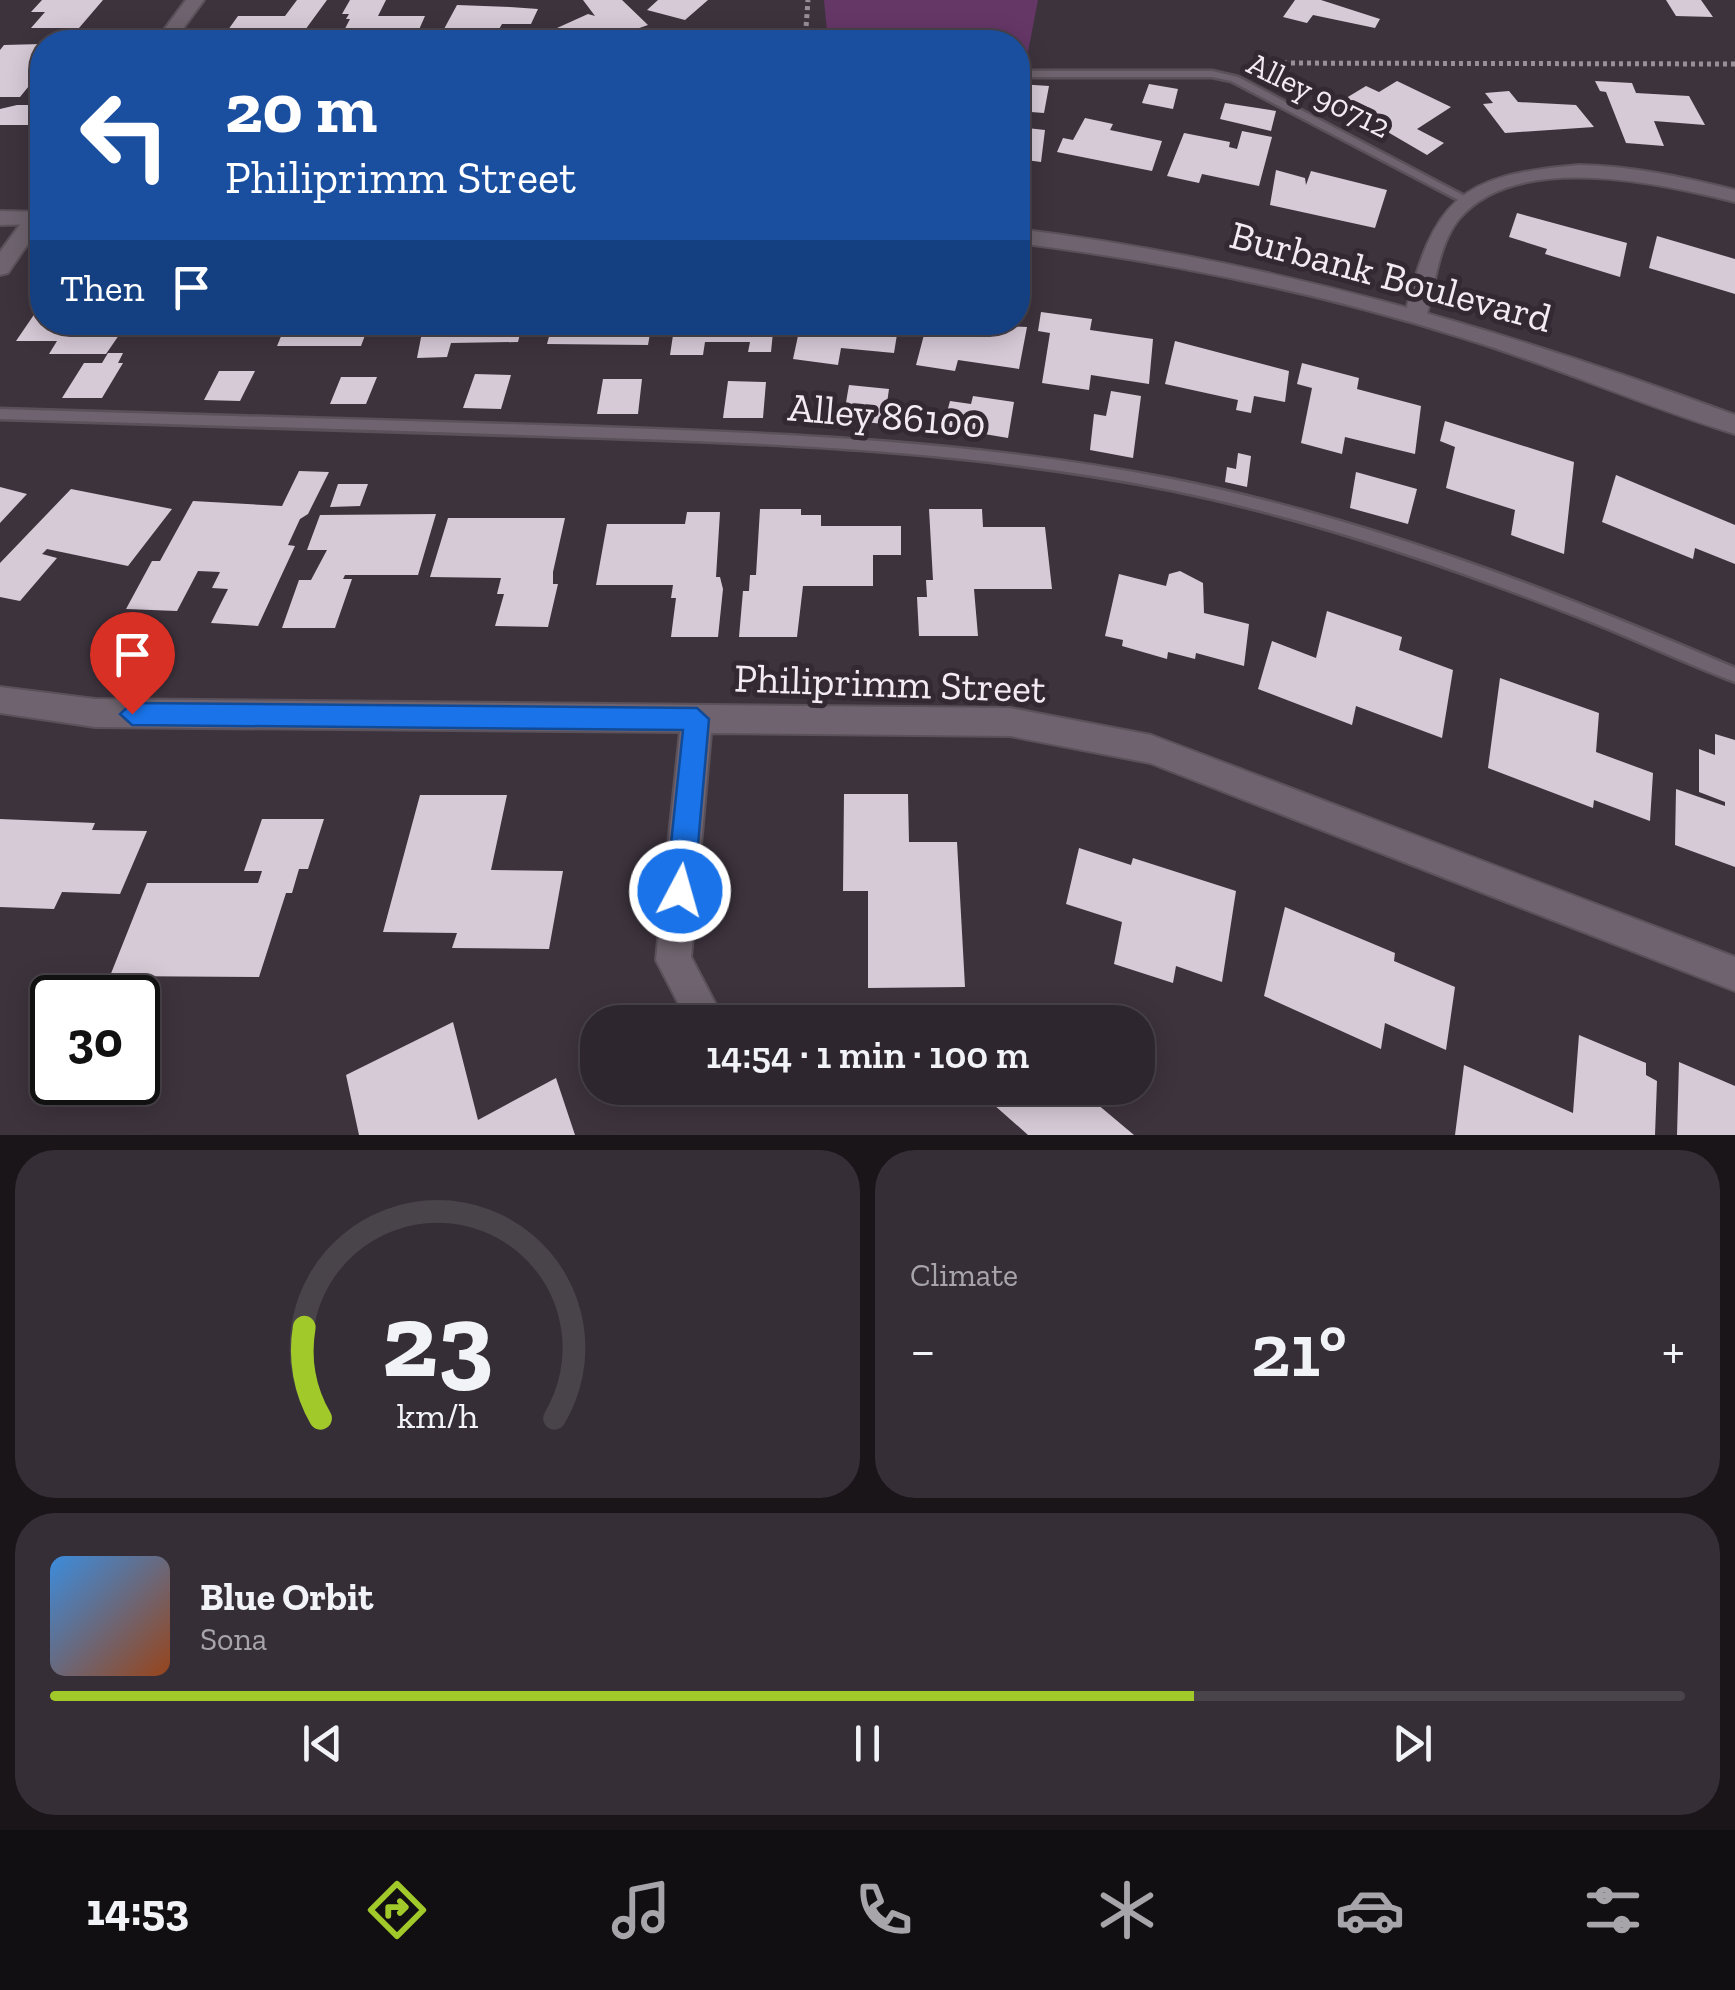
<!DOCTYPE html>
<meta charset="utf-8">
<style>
:root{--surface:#2e262e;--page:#362e36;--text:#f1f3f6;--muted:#a7a5aa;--line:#49434a;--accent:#a1c92a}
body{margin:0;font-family:"Zilla Slab",serif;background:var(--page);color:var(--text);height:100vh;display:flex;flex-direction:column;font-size:38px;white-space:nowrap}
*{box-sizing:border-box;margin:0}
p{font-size:32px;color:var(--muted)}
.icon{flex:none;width:55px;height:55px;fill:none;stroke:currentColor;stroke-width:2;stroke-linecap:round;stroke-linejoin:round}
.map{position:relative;height:1135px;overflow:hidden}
.drawer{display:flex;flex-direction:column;gap:15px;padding:15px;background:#191519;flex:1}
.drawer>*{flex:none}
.banner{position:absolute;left:30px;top:30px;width:1000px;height:305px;border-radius:40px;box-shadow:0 5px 25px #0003,0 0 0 2px var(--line);background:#1a4fa0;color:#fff;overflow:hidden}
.speed{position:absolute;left:30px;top:975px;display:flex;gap:20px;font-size:50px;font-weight:700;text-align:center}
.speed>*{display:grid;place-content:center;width:130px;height:130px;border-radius:50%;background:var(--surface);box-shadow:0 5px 25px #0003,0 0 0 2px var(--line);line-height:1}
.speed .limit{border:5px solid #111;border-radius:15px;background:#fff;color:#111}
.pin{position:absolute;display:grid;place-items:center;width:85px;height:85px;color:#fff;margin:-102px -42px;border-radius:50% 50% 50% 0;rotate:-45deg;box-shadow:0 0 10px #0007}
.pin .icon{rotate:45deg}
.me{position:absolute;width:110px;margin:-55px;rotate:6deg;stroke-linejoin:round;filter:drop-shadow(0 0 8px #0008)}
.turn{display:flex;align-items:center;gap:35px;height:210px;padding:0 30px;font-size:45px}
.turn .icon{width:130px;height:130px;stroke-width:2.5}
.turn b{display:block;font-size:70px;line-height:85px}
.then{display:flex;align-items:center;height:95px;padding:0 30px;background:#0003;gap:20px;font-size:38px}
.big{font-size:75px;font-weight:600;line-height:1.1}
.drawer .tile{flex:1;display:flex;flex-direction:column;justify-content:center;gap:15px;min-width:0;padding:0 35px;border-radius:40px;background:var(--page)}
.drawer .dial{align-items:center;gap:0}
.dial svg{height:260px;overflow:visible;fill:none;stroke:var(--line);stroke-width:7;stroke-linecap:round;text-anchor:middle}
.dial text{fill:var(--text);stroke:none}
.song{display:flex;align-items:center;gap:30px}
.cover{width:120px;height:120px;border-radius:15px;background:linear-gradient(135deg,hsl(210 70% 55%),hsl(20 70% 35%))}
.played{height:10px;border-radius:5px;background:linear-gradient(90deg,var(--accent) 70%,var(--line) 70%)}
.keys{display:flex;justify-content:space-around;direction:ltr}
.heat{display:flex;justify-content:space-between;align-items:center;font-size:55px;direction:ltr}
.drawer .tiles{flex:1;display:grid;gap:15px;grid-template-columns:1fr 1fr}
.tile:last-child{grid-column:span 2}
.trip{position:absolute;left:580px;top:1005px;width:575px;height:100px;border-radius:40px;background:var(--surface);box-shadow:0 5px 25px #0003,0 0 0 2px var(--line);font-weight:600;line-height:100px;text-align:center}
.tabs{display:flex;height:160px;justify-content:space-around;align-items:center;background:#120f12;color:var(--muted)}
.tabs .icon{width:70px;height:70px}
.tabs .on{color:var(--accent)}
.tabs b{font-size:45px;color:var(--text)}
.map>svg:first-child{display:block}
.green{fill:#653767}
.building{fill:#d7cad7}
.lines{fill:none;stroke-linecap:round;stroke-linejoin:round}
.service-casing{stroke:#5a515a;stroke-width:5}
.minor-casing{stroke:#5a515a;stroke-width:4}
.tertiary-casing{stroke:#5a515a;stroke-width:4}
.path{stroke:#989098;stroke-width:5;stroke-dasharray:4 4;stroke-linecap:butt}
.service{fill:#6e636e;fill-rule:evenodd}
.minor{fill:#6e636e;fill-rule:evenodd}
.tertiary{fill:#6e636e;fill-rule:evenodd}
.route{fill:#1a73e8;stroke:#114b97;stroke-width:2.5}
.labels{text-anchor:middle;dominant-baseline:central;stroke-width:10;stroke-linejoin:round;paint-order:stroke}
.far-street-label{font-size:32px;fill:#f2ebf2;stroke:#332933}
.street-label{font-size:40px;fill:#f2ebf2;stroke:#332933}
</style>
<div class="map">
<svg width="1735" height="1135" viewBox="0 0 1735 1135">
<rect width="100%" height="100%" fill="#3d333d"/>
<path class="green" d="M824,0H1038L1028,52L1018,51V42H828Z"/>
<path class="building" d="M42,0H103L79,28H31L45,12H31Z
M297,0H327L297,41H220L238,16H285Z
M350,0H386L378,16H425L414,41L338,42L350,19H346L349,14H342Z
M583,0H622L648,25L599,42H563L559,39L566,37L557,28L588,14L595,16Z
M658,0H708L685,20L647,10Z
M1295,0H1321L1380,19L1375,28L1313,15L1307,23L1283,17Z
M1666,0H1701L1713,17L1676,16Z
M457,5L510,7L538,9L531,24H502L498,31L444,29Z
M42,44V70L20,97H0V50L4,45Z
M1397,81L1451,107L1417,129L1444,143L1427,155L1362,117L1354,122L1328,109L1366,86L1379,92Z
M1595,81L1632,83L1636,93L1689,96L1705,125L1654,121L1664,146L1626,143L1606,92L1600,91Z
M1019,84L1049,86L1044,113L1018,111Z
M1149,84L1178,89L1173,109L1142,103Z
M1509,91L1518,102L1576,105L1594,127L1505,133L1483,104L1493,103L1485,93Z
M1225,103L1276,111L1271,131L1220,119Z
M17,105H42V119L34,125H0V109Z
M1085,118L1113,124L1110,130L1162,141L1152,171L1057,152L1063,138L1073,140Z
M1018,127L1045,130L1041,162L1018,159Z
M1242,131L1272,137L1259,186L1202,174L1199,183L1167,176L1184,133L1230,142L1229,147L1237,149Z
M1276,170L1305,178L1306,185L1311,171L1387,190L1375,228L1270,205Z
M1517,213L1627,243L1620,277L1545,254L1547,249L1509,237Z
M1657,236L1735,259V294L1649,268Z
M42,303V322H128L106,354H49L57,341H16Z
M1041,312L1092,319L1090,330L1153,339L1149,384L1091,375L1089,390L1042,383L1050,333L1038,331Z
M161,322H273L270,328H230L226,336H153Z
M287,322H370L361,346H277Z
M424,322H523L518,342L451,343L447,357L417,358Z
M553,322H652L648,345L547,344Z
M675,322H774L771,352H748L750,342H705L703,355H670Z
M801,322H899L894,353L841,348L838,365L793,359Z
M914,322L1027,327L1019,369L958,360L955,371L916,365L925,331L912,329Z
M1175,341L1289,371L1285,402L1254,396L1251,413L1236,410L1238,400L1165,384Z
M108,353H123L118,363H123L102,398H62L84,363H102Z
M1302,363L1359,378L1357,389L1421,406L1415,454L1345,437L1342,454L1301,443L1312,388L1297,384Z
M219,371H255L240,401L204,400Z
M475,374L511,375L501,409L463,408Z
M341,377H377L366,404H330Z
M603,379H642L638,414H597Z
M728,381L766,382L763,418H723Z
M849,385L889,389L884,424L843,420Z
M1111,391L1141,396L1133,458L1090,450L1094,414L1106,416Z
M973,396L1014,402L1008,438L943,427L950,401L971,404Z
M1445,421L1574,462L1564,554L1511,535L1515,510L1446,488L1455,447L1440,441Z
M1238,453L1251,456L1247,487L1225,482L1227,467L1236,469Z
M299,471L329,472L308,514L300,519L288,545L295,546L258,626L211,623L228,589L212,588L220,572L198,571L177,611L126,609L152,561H160L193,501L282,506Z
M1356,472L1417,489L1408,524L1350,508Z
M1616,475L1735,525V564L1695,548L1693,559L1602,522Z
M338,484H368L360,506L330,507Z
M0,487L27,494L0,523Z
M71,489L172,509L128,566L47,549L42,554L57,558L20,601L0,597V563Z
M760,509H801V515H821V526H901V555H873V586H803L797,637H739L743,591H749L750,575H756Z
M929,509H982L983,527H1045L1052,589H974L978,636H919L917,597H927L926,580H933Z
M687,512H720L716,577H720L723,589L718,637H671L676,598H671L673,585H596L607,524H685Z
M436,514L418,575H345L343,579H352L335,628H282L299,580H311L327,550H307L320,515Z
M448,518H565L553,572V584H558L548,627L495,626L504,594H497L501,578L430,577Z
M1180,571L1203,583L1204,613L1249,624L1244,666L1196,653L1195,659L1168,652L1167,659L1122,646L1123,640L1105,636L1119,574L1166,586L1169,574Z
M1327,611L1402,637L1399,650L1453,670L1442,738L1356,706L1352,725L1258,689L1272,641L1316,658Z
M1500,678L1599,713L1596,752L1653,773L1650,821L1594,800L1593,808L1488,768Z
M1715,734L1735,740V867L1675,845L1676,789L1725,806V802L1699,792V749L1715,755Z
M844,794H908L909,842H957L965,987L868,988V891H843Z
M420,795H507L491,870L563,871L549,949L452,948L457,933L383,932Z
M0,819L95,823L92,830L147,831L120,894L62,892L54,909L0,907Z
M262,819H324L308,869H299L292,893H286L259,977L110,976L147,883H258L262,871H244Z
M1079,848L1131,865L1133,858L1236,891L1222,982L1176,966L1173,983L1114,964L1122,922L1066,904Z
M1285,907L1395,953L1394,961L1455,987L1446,1050L1385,1023L1381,1049L1264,996Z
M453,1022L478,1120L556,1078L575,1135H359L346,1075Z
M1579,1035L1646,1063V1075L1657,1081L1655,1135H1455L1464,1065L1573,1113Z
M1679,1062L1735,1086V1135H1677Z
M975,1088H1078L1134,1135H1028Z"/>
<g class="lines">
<defs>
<path id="service" d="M1018,71H1212L1238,77L1474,201L1468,205L1464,203L1231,81L1212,77H1018Z
M0,409C190,415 379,420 569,426C771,433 972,440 1171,479C1366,518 1553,590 1735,668V682C1680,661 1626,635 1571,614C1441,563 1308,518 1171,490C976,451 777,443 578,437C386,430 193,425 0,419Z"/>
<path id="minor" d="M186,0H204L173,42H155Z
M1579,165C1632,166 1683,177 1735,190V202C1662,184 1517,150 1459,219C1439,243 1435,284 1427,314L1424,319H1408L1405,314C1434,200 1458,175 1579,165Z
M42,202V223L8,273L0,275V252L35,204Z
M0,687L95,699L1010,708L1151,735L1735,957V991L1150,763L1010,736L711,733L691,957L725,1022H688L656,960L680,732L95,727L0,713Z"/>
<path id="tertiary" d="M0,211L42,212V224L0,225Z
M1018,229C1266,260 1501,328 1735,415V434C1643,406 1555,366 1463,338C1317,292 1169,262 1018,243Z"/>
</defs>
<use href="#service" class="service-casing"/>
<use href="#minor" class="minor-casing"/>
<use href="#tertiary" class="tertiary-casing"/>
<path class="path" d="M805,42L808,0
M1259,63L1735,64"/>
<use href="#service" class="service"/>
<use href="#minor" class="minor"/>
<use href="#tertiary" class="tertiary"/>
</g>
<path class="route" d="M132,703L697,708L709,719L694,891L690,901L680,905L670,901L666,891L683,730L132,725L120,714Z"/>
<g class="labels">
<g class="far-street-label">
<text transform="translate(1319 95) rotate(26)">Alley 90712</text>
</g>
<g class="street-label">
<text transform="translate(1391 276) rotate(15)">Burbank Boulevard</text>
<text transform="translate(887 415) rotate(5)">Alley 86100</text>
<text transform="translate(890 683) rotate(2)">Philiprimm Street</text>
</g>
</g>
</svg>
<div class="speed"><div class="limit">30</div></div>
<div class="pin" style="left:132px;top:714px;background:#d93025"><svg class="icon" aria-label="arrive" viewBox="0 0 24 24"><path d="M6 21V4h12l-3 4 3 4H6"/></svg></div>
<svg class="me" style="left:680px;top:891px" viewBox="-20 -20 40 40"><circle r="17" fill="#1a73e8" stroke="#fff" stroke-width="3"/><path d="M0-11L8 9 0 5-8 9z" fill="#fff"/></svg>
<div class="trip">14:54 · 1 min · 100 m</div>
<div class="banner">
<div class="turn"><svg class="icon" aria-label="left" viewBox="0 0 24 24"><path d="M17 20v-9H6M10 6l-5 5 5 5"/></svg><div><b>20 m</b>Philiprimm Street</div></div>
<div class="then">Then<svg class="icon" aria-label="arrive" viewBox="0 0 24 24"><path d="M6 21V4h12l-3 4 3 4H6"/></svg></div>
</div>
</div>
<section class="drawer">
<div class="tiles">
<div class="tile dial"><svg viewBox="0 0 100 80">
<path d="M14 69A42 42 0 1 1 86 69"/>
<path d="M14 69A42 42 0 0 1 9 41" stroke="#a1c92a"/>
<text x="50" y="56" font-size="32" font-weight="700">23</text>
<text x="50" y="72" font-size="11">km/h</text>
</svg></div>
<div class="tile"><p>Climate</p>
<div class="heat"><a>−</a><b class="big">21°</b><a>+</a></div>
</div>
<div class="tile">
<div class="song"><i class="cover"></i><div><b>Blue Orbit</b><p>Sona</p></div></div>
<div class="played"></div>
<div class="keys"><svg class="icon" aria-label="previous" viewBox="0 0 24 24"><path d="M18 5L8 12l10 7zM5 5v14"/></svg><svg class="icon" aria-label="pause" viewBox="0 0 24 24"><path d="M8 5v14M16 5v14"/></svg><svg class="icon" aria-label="next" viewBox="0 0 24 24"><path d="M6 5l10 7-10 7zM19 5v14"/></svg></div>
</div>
</div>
</section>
<nav class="tabs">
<b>14:53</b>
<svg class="icon on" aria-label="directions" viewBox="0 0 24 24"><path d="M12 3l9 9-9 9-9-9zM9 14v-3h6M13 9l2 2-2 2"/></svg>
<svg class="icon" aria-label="music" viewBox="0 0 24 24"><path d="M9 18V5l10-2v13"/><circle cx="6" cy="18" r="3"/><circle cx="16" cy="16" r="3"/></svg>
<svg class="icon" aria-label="phone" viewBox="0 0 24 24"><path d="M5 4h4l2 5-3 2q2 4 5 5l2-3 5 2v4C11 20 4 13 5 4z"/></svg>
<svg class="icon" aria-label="climate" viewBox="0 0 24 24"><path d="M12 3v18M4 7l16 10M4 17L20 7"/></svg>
<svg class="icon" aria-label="car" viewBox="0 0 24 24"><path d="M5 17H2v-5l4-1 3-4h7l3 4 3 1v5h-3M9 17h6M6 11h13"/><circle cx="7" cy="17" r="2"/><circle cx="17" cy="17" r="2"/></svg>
<svg class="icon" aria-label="filters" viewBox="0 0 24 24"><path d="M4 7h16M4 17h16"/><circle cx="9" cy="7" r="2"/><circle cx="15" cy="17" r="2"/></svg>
</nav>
